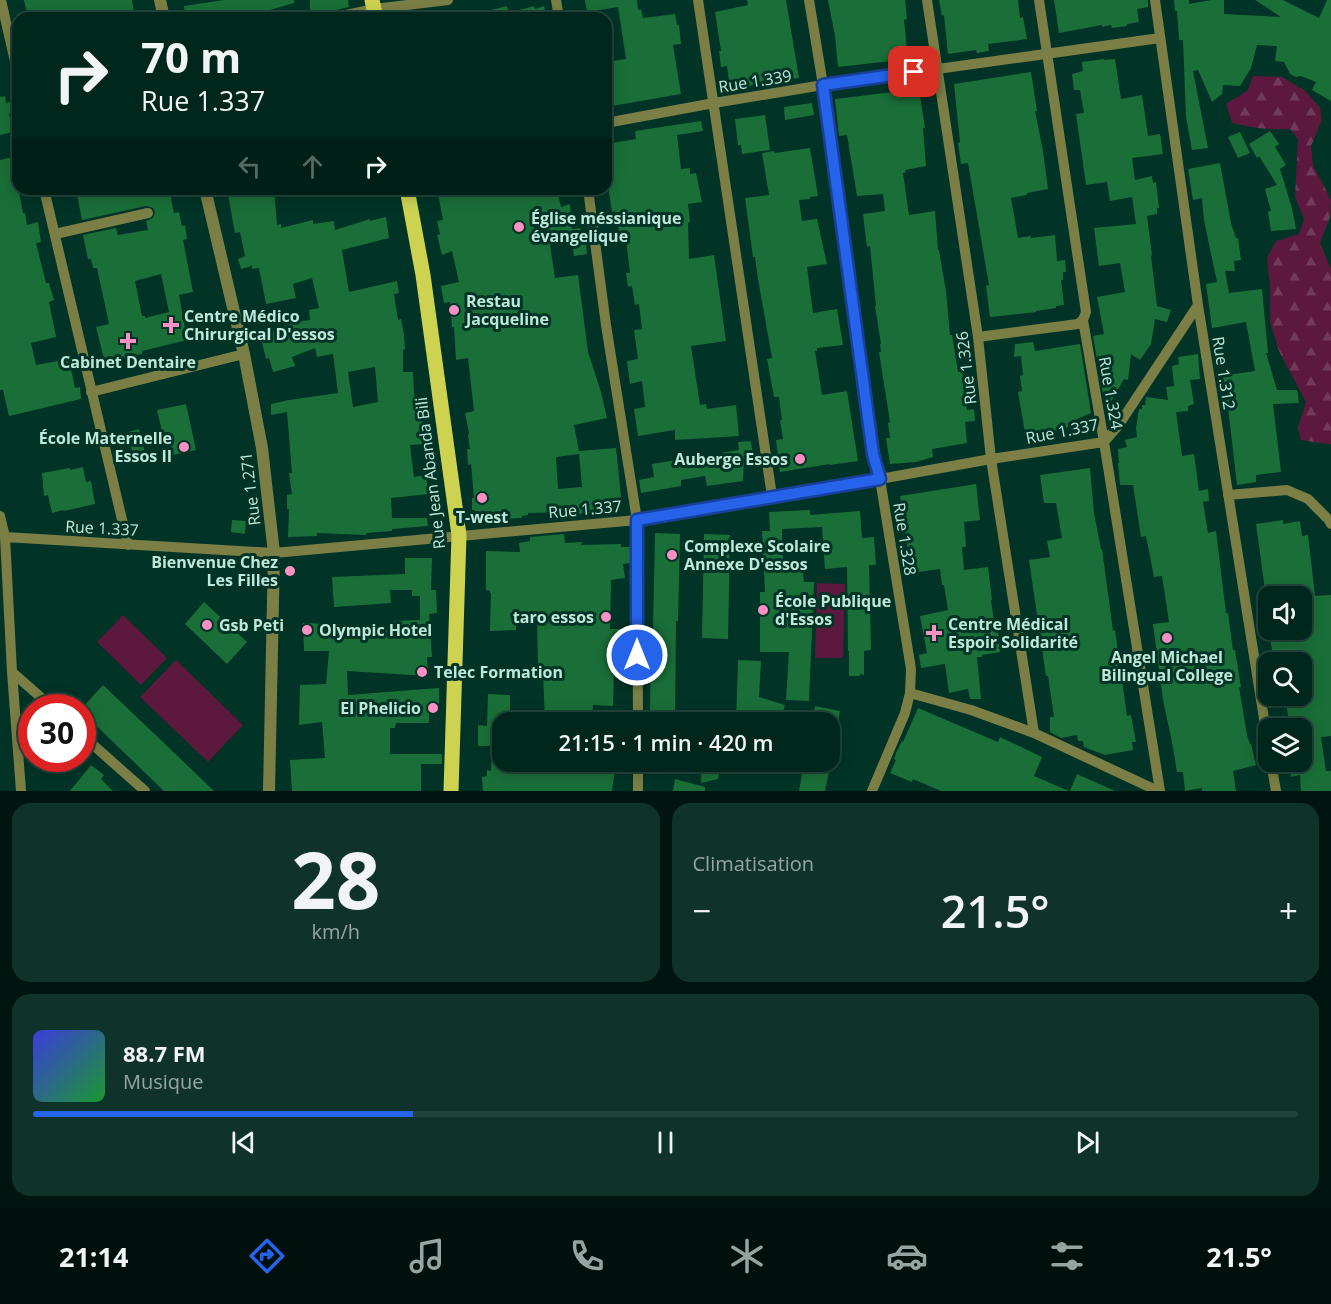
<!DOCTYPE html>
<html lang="fr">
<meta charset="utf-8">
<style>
:root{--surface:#01271d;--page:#0f332a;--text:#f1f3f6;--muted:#96a5a4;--line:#23443b;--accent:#2563eb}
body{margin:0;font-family:"Open Sans",sans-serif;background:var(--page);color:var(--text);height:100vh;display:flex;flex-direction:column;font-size:22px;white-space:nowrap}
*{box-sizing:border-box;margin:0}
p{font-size:20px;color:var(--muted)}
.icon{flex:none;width:33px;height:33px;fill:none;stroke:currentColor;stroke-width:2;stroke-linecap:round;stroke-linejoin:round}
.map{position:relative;height:791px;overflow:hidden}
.sheet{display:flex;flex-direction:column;gap:12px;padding:12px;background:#011510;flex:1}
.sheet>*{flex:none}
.banner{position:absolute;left:12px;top:12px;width:600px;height:183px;border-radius:18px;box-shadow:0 3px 15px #0003,0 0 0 2px var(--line);background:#01271d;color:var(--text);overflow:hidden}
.tools{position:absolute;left:1258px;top:586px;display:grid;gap:12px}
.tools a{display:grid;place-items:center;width:54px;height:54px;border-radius:12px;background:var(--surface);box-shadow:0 3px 15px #0003,0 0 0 2px var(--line);font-size:30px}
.speed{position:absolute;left:18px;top:694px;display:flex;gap:12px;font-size:30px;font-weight:700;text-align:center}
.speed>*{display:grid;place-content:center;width:78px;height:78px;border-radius:50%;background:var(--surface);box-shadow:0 3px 15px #0003,0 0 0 2px var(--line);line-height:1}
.speed .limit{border:9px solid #d22;background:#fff;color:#111}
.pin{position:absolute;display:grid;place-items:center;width:51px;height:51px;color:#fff;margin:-26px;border-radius:12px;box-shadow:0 3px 9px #0006}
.me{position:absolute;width:66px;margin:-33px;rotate:0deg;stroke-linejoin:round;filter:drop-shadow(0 0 4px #0008)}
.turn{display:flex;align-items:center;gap:21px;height:126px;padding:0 30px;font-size:27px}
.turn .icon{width:78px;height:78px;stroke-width:2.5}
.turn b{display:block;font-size:42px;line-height:51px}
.lanes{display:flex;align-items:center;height:57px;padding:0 30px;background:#0003;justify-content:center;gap:30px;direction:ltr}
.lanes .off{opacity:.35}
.big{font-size:45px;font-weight:600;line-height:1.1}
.sheet .widget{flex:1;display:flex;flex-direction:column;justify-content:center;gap:9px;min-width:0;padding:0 21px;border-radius:18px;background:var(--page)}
.sheet .dial{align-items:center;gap:0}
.dial b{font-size:78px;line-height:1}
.song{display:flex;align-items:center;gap:18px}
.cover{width:72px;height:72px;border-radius:9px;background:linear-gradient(135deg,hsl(240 70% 55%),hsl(130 70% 35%))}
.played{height:6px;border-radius:3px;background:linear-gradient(90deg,var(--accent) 30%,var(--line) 30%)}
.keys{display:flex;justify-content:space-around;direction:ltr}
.heat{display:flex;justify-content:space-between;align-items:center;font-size:33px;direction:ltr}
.sheet .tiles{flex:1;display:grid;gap:12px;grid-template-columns:1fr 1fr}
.widget:last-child{grid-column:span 2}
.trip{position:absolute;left:492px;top:712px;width:348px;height:60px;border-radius:18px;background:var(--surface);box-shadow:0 3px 15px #0003,0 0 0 2px var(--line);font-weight:600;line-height:60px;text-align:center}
.menu{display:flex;height:96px;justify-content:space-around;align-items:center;background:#00100c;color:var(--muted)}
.menu .icon{width:42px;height:42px}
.menu .selected{color:var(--accent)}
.menu b{font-size:27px;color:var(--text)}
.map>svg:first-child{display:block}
.forest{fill:url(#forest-firs)}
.park{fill:#5d183e}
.building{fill:#1a6f38;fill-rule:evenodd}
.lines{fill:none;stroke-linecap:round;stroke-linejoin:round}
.minor{stroke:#7c7f45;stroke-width:10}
.tertiary{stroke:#7c7f45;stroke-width:12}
.primary{stroke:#ced251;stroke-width:15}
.route-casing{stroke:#184099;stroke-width:15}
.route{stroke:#2563eb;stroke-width:10}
.poi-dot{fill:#fc8fc3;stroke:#013427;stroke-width:2}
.labels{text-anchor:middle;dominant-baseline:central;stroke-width:6;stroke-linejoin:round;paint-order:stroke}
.street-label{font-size:16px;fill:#bfe8d9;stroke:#013427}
.poi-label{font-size:16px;font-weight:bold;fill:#bfe8d9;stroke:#013427;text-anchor:start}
</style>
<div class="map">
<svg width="1331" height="791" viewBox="0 0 1331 791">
<defs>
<pattern id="forest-firs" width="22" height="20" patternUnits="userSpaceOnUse" patternTransform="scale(1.5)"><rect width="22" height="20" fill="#5d183e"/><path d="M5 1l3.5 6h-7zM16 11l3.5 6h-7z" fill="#723a59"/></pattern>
</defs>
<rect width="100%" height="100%" fill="#013427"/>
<path class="forest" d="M1253,76L1282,77L1304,90L1320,107L1322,120L1311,146L1313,165L1331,200L1330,217L1320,243L1331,269V444L1320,443L1301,440L1298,427L1306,402L1279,351L1270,322V288L1267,258L1276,241L1299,234L1304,219L1295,197L1298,139L1290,129C1269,130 1253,128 1232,123L1226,104L1248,90Z"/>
<path class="park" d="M817,583L845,584L843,658H815Z
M123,615L167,658L141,685L97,642Z
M176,660L243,725L208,762L140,697Z"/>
<path class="building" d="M24,0H132L135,18H28Z
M224,0H294V3L260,13L261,18H208L207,14L185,17L184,6Z
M310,0H348L349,7L328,12L310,13Z
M585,0H637L638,10L641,9L643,18L675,14L677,25H679L681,44L673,45L681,94L606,107V62L626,59L618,7L587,12Z
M747,0H786L799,78L742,87L741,79L729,81L727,66L721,67L719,51H721L715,12L748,5Z
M828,0H905L907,19L904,20L908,59L838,67L835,36Z
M939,0H1018L1020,18L1023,17L1027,39L988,44L989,51L977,53L976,50L948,54L944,15L942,16Z
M1054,0H1148V7L1137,9L1139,22L1127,24V26L1112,28L1111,25L1102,27V25L1059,33Z
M1174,0H1189V4L1211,0H1224V14L1281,17L1255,0H1283L1319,18L1327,0H1331V101L1312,90L1316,82L1301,76L1296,77L1290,74L1284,62L1275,61L1277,46L1257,45L1251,68L1240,86L1223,85L1222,94L1212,102L1198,70L1193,71L1208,148L1192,150L1186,117L1183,40H1179L1177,11H1175Z
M507,6L509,13L534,6L535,9L544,6L547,18H475V14Z
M416,11L418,18H392L391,14Z
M1104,59V60L1115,59L1121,99L1142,95L1148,136L1160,134L1163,154L1132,158L1135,180L1152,176L1153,183L1156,182L1159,208H1157V214L1147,216L1152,255L1151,256L1157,306L1171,310L1167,322L1155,319L1151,344L1140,360L1131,354L1128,380L1124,379L1106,410L1093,336L1104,334L1097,297L1125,292L1120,263L1099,266L1094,228L1136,224L1132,197L1110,201L1107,182L1086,185L1076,114L1084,113L1080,90H1074L1072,74L1083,71L1082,62Z
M1031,72L1037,111H1035L1043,151L1048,189L1027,193V195L1011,198L1018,238L1031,236V238L1055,235L1057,261L1065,260L1066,272H1063V280H1061L1064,305L1056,306V308L1036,311V312L990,317L986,286L989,285L968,163L961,164L958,143L960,142L954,84Z
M919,89L925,128H923L926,166L905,170L906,172L903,173L909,215L935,211L938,250H939L946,291L950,335H952L958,372L962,371L967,410L974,409L975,421L965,422L967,443L932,449L933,457L916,462L890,464L886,438H890L888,423L890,422L879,352H881L880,344H881L875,306H876L870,246L867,247L863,214L885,211L883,194L857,196L847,135L839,136L835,99Z
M5,96L6,103L10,102L13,113L9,114L13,132L0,135V97Z
M812,103L814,115L785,120L784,107Z
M765,115L770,150L742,154L741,145H738L735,119Z
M701,121L703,131L677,135L681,169L690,168V174L696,173L702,202L688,204L690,222L688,223L689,259L714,255L726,341L691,346L700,405L706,404L707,409L736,405L739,436L675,440V430L638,436L634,409L645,407L642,381L630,384L627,361L638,359L634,330L642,329L639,304L635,305L632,286L628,287L626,273H630L626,240L621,241L615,211L612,212L606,172V144L636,139L635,131Z
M1270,131L1279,144L1275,147L1286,165L1280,169L1292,208L1296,229L1271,231L1268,212L1271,211L1265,189L1277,185L1259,156L1257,158L1249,144Z
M1240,132L1250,153L1238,158L1228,137Z
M810,148L818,196L810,197V199L799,200L802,221L817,219L827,264L807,267L813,313L837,309L843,345L817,348V351H815L822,395L847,391L858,461L830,465V464L780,472L776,440L783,439L780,420H782L779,397H774L767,359L772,358L758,279L755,257H753L745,198L769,195L762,153L774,151L775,153Z
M12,157L23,213H25L27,225L38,222L41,242L36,243L46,283H49L54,300L49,302L56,337L31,343L36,365L69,359L75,388L80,387L81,399L9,416L3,390H0V160Z
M1220,163L1231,223L1236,238H1238L1241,260L1234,261L1235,271H1225L1229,293L1262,289L1268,353H1266L1277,390H1297L1299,403L1273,404L1281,472L1256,475V482L1237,485L1228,407L1225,408L1221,376L1255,371L1246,322L1212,328L1206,284L1217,282L1204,220L1202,198L1193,200L1188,169Z
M82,189H169L174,213L179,212L182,226L185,225L187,239L183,240L193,292L179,295L187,340L142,351V354L105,363L96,327L109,324L97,268H93L91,259H88L83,235L116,228L118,235L148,230L146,221L153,218L155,212L153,208L146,206L82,220L77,195L83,193ZM161,274L169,312L145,318V316H142L135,281Z
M227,189H274L277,225L281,224V228L313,220V224L334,221L335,230L370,219V221L386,217L389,238L342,250L349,292L397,281L399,293L394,294L398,320L401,319L404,335L405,349L403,350V372H413L414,393L423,425L422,426L424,444L410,445L414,477L426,475L428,494L391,498L392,518H427L428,526L392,529V531L366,533V535L317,533V536L288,537L289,509H287V495L292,494L289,473H292L287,412L271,415V404L289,400L338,393L333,354L317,357L315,348L292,357L295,366L273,372L269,358L266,359L260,334L282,329L281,326L288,325L287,323L310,320L309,310L319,308L312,278L293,284L296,298L266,304L259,268L252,269V266L241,269L238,259L245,256L240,232L235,233ZM375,367L378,402L353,407L348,372Z
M437,189H557L561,207L570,204L572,229L580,228L582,242H586L587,254L574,256L572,242L550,245L555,278L578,275L588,352L601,392L607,418L574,425L579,451L616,448L622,506L607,509V511L568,515V512L528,513V515L522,516V518L486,520V516H474L475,510H472V498H474L471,464L468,465L467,449H470L468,436L469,433L465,413L474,411L468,358L456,360L454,327H452L450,302L444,303L441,286L459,282L452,251L442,255L437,235L440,234L437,221L443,220ZM579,454L582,487L558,489L556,457Z
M1033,342L1035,351L1080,344L1091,413L1068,423V427L1044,433L1045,441L1027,444L1018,392L1022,391L1020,376L1023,375L1021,356L1014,357L1015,344Z
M1198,354L1200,379L1190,380L1194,404L1188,406V411L1176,412L1182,456L1194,454L1199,491L1208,489L1209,501L1203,502L1208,533L1216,531L1226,613H1228L1233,650H1235L1241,687H1239L1247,735L1250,744H1251L1256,765L1233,771L1236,791H1202V788L1185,791L1183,772H1177L1172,742L1163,700L1153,624L1169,622L1162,576L1154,577L1146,536L1141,537L1133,485H1120L1118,463H1119L1118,449L1127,447L1125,440L1137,437L1136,428L1139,409H1142V405H1145L1146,397L1168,400L1166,387L1174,386L1172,366L1179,364L1178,357Z
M186,404L196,450L168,456L157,410Z
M139,429L145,453L133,456L128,432Z
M751,441L753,457H744L743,481L707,486L705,476L681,480V486L641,493L639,480L654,477L652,464L739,450L738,442Z
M83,467L86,482L91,481L95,504L64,511L63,510L52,513L48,495L44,496L42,473L70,468V470Z
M1090,468L1094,513L1101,549H1102L1113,631L1115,630L1127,716L1131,715L1136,742H1132L1133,750L1105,755L1084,747L1083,741H1078L1077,735L1061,738L1050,732V717H1054L1048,676H1046L1029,560L1050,557L1047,541L1062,538L1056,503H1044L1040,475Z
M976,484L980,520L964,522L966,547H962L964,570L988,567L992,600H991L995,630L998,629L1000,652L982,655V657H977L981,699H970L968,689L949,693L945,664L921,668L919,655L927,653L920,616L948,610L944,585H942L940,569L911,573L900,496Z
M810,510V515L860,511L862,538L874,537L876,565H869L871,650L864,651V675L860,674V676H849V651H848L847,567L825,569L822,527L782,529L783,563L802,562L804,582H814L809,701L786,700L789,652H760V592H765L762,531H770L769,512Z
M232,520L246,521L245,534L231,532Z
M1283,520V524L1300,521L1302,536L1308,535L1315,596L1331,595V736L1321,737L1326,771H1331V791H1301L1300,775L1291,777L1289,762H1302V729H1290L1285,696H1302V663H1275L1268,630H1302V597H1266L1256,524Z
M655,533L680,534L678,621H676L675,721H650L651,628H653Z
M564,534L565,543L582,542L581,545L621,544V547H630V563L623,564L625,578L611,580L610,629H622L621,664H614L613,706L593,705L592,723H545L543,672H538L537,614L516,615V630L490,631L491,593H490V591L486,590V551L520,552L519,543L530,541V537Z
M704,534L730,535L728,639L702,638Z
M405,558H432L431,590H436L437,613L429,614L432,657H427L428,676L347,671L348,695L439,688V711H429V723H396L395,728H390V754H442V764H421V791H292L290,760L325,758L322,722L299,725L300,685L326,684L329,651H304L303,623L390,626V621L420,620V596H412V590H390L391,603L334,607L332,577L405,574Z
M204,602L247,642L227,664L185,624Z
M738,660L761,661L759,697L785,705L780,723H736Z
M103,685L165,744L214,791H164L110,739L82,712V708Z
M488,694L510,695V721L502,722V762H616L612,791H483L482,777L487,776V770L491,771L492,746H478V725L487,726Z
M815,706L840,711L838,723H812Z
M918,708L998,742L1000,737L1042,757L1034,776L1069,791H941L913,779L912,782L890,773L896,760L894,759L896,753L902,741L903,742Z
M702,762H721L718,779L701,783Z
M804,762H831L825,791H799Z
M91,765L104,775L101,779L113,791H70Z
M1077,774L1115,791H1070Z
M675,779L705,787V791H673Z"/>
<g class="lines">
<path class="minor" d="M1,0L18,75
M556,0L559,18
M698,0L772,496
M809,0L823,85L873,454L880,479L911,669L910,693L905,713L872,791
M927,0L978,337L991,459L1034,733
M1039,0L1086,312L1083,320L1104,442L1160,791
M1155,0L1198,305L1269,750
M332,18L374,9L448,0
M606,123L714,103L823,85L1160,38
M44,189L128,545
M588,189L606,325L637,520L638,723
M55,234L148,213
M978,337L1078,324L1083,320
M91,392L244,354
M1228,495L1287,490L1308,499L1328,519L1331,524
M0,516L5,537L12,672L21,791
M5,537L274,553L637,520L880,479L991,459L1104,442L1118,426L1198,305
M12,672L53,708
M910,693L971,710L1034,733L1158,791
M82,735L145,791
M638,762V791
M1271,762L1276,791"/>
<path class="tertiary" d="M160,0L164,18
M205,189L244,354L262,448L274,553L269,791"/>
<path class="primary" d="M372,0L376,18
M407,189L423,275L459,535L451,791"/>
</g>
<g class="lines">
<defs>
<path id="route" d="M637,655V520L880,479L873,454L823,85L914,72"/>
</defs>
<use href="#route" class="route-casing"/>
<use href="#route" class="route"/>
</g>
<g class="poi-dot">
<circle cx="519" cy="227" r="6"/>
<circle cx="454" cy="310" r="6"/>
<path d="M168 316h6v6h6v6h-6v6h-6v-6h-6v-6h6z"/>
<path d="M125 332h6v6h6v6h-6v6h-6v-6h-6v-6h6z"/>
<circle cx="184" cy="447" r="6"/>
<circle cx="800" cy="459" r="6"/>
<circle cx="482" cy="498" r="6"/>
<circle cx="672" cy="555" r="6"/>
<circle cx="290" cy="571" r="6"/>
<circle cx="763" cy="610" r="6"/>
<circle cx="606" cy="617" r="6"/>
<circle cx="207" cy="625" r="6"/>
<circle cx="307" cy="630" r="6"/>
<path d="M931 624h6v6h6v6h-6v6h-6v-6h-6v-6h6z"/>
<circle cx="1167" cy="638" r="6"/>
<circle cx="422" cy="672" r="6"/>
<circle cx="433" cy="708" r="6"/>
</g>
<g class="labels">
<g class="street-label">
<text transform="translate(755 81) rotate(-9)">Rue 1.339</text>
<text transform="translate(966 368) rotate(-97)">Rue 1.326</text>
<text transform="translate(1224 373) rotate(81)">Rue 1.312</text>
<text transform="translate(1111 393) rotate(80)">Rue 1.324</text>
<text transform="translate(1062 431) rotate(-11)">Rue 1.337</text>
<text transform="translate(430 473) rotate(-97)">Rue Jean Abanda Bili</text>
<text transform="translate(250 489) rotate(-97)">Rue 1.271</text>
<text transform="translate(585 509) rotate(-5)">Rue 1.337</text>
<text transform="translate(102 528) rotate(3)">Rue 1.337</text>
<text transform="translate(905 539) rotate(81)">Rue 1.328</text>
</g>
<g class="poi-label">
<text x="531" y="218">Église méssianique<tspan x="531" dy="18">évangelique</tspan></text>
<text x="466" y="301">Restau<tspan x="466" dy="18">Jacqueline</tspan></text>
<text x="184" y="316">Centre Médico<tspan x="184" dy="18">Chirurgical D'essos</tspan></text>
<text x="128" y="362" text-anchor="middle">Cabinet Dentaire</text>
<text x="172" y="438" text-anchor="end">École Maternelle<tspan x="172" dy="18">Essos II</tspan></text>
<text x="788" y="459" text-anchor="end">Auberge Essos</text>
<text x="482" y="517" text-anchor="middle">T-west</text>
<text x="684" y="546">Complexe Scolaire<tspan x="684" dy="18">Annexe D'essos</tspan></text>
<text x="278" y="562" text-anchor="end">Bienvenue Chez<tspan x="278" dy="18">Les Filles</tspan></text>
<text x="775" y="601">École Publique<tspan x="775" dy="18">d'Essos</tspan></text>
<text x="594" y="617" text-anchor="end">taro essos</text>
<text x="948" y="624">Centre Médical<tspan x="948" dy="18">Espoir Solidarité</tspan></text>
<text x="219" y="625">Gsb Peti</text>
<text x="319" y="630">Olympic Hotel</text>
<text x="1167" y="657" text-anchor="middle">Angel Michael<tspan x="1167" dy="18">Bilingual College</tspan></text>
<text x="434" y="672">Telec Formation</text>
<text x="421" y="708" text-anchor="end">El Phelicio</text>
</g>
</g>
</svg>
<div class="tools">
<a><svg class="icon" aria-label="sound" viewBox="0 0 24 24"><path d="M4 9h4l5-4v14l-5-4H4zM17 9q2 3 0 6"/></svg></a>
<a><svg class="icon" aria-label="search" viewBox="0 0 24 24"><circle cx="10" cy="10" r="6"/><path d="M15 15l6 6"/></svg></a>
<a><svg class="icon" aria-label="layers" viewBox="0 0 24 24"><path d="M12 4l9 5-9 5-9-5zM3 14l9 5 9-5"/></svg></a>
</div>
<div class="speed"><div class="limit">30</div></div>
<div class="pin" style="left:914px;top:72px;background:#d93025"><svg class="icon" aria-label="arrive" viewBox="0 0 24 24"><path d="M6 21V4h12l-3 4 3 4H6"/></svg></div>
<svg class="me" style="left:637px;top:655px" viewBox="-20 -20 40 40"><circle r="17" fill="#2563eb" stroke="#fff" stroke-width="3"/><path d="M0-11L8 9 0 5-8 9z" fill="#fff"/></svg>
<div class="trip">21:15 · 1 min · 420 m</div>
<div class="banner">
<div class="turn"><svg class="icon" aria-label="right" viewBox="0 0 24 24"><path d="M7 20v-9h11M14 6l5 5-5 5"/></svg><div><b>70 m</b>Rue 1.337</div></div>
<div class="lanes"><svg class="icon off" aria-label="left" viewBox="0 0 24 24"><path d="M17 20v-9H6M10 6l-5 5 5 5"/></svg><svg class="icon off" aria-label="ahead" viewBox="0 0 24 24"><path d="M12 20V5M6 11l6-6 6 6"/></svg><svg class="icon" aria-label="right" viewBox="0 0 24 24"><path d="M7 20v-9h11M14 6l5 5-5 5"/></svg></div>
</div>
</div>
<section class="sheet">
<div class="tiles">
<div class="widget dial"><b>28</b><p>km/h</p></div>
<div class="widget"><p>Climatisation</p>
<div class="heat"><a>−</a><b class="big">21.5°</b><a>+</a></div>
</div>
<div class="widget">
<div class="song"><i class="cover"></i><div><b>88.7 FM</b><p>Musique</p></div></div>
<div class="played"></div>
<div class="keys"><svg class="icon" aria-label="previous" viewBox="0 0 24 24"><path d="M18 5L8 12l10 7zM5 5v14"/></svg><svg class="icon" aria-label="pause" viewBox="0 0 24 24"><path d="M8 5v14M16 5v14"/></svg><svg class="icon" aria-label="next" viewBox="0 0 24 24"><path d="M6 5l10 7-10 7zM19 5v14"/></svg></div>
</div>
</div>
</section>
<nav class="menu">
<b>21:14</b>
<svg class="icon selected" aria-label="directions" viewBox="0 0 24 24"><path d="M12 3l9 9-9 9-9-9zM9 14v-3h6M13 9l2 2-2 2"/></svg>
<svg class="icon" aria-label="music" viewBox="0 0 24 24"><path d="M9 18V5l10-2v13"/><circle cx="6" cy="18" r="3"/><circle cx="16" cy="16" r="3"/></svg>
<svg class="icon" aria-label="phone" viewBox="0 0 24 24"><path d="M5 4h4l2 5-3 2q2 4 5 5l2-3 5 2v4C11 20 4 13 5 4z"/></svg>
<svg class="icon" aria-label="climate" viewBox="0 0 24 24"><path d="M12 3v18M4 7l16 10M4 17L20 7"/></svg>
<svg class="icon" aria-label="car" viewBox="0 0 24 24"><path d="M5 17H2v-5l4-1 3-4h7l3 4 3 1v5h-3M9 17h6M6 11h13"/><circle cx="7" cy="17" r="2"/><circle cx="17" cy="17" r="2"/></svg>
<svg class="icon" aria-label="filters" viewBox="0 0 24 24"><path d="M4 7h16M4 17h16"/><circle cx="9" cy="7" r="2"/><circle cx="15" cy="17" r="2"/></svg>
<b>21.5°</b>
</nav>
